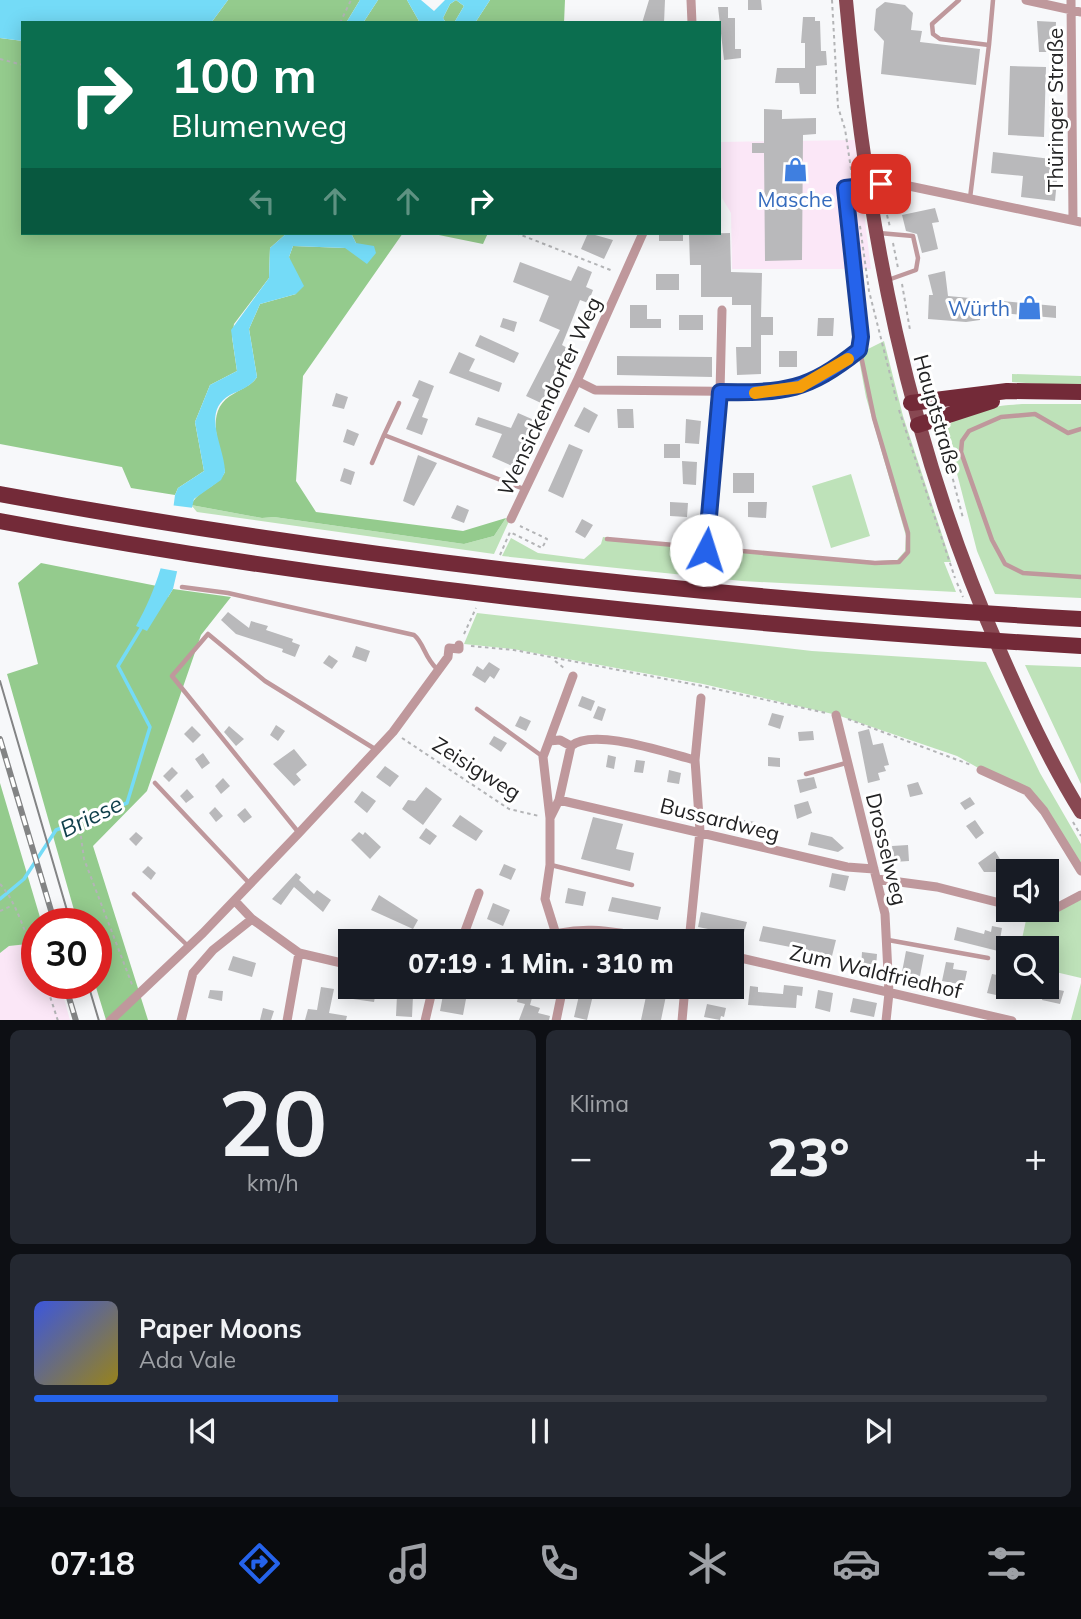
<!DOCTYPE html>
<html lang="de">
<meta charset="utf-8">
<style>
:root{--surface:#171b24;--page:#242831;--text:#f1f3f6;--muted:#9ea1a6;--line:#363941;--accent:#2563eb}
body{margin:0;font-family:Mulish,sans-serif;background:var(--page);color:var(--text);height:100vh;display:flex;flex-direction:column;font-size:26px;white-space:nowrap}
*{box-sizing:border-box;margin:0}
p{font-size:23px;color:var(--muted)}
.icon{flex:none;width:38px;height:38px;fill:none;stroke:currentColor;stroke-width:2;stroke-linecap:round;stroke-linejoin:round}
.map{position:relative;height:1020px;overflow:hidden}
.drawer{display:flex;flex-direction:column;gap:10px;padding:10px;background:#0d0f14;flex:1}
.drawer>*{flex:none}
.guide{position:absolute;left:21px;top:21px;width:700px;height:214px;border-radius:0px;box-shadow:0 4px 18px #0003;background:#0b6e4f;color:#fff;overflow:hidden}
.fabs{position:absolute;left:996px;top:859px;display:grid;gap:14px}
.fabs a{display:grid;place-items:center;width:63px;height:63px;border-radius:0px;background:var(--surface);box-shadow:0 4px 18px #0003;font-size:35px}
.speed{position:absolute;left:21px;top:908px;display:flex;gap:14px;font-size:35px;font-weight:700;text-align:center}
.speed>*{display:grid;place-content:center;width:91px;height:91px;border-radius:50%;background:var(--surface);box-shadow:0 4px 18px #0003;line-height:1}
.speed .limit{border:10px solid #d22;background:#fff;color:#111}
.pin{position:absolute;display:grid;place-items:center;width:60px;height:60px;color:#fff;margin:-30px;border-radius:14px;box-shadow:0 4px 10px #0006}
.me{position:absolute;width:77px;margin:-38px;rotate:5deg;stroke-linejoin:round;filter:drop-shadow(0 0 5px #0008)}
.turn{display:flex;align-items:center;gap:24px;height:147px;padding:0 35px;font-size:32px}
.turn .icon{width:91px;height:91px;stroke-width:2.5}
.turn b{display:block;font-size:49px;line-height:60px}
.lanes{display:flex;align-items:center;height:66px;padding:0 35px;background:#0003;justify-content:center;gap:35px;direction:ltr}
.lanes .off{opacity:.35}
.big{font-size:52px;font-weight:800;line-height:1.1}
.drawer .card{flex:1;display:flex;flex-direction:column;justify-content:center;gap:10px;min-width:0;padding:0 24px;border-radius:10px;background:var(--page)}
.drawer .dial{align-items:center;gap:0}
.dial b{font-size:91px;line-height:1}
.song{display:flex;align-items:center;gap:21px}
.cover{width:84px;height:84px;border-radius:10px;background:linear-gradient(135deg,hsl(230 70% 55%),hsl(50 70% 35%))}
.played{height:7px;border-radius:4px;background:linear-gradient(90deg,var(--accent) 30%,var(--line) 30%)}
.keys{display:flex;justify-content:space-around;direction:ltr}
.heat{display:flex;justify-content:space-between;align-items:center;font-size:38px;direction:ltr}
.drawer .tiles{flex:1;display:grid;gap:10px;grid-template-columns:1fr 1fr}
.card:last-child{grid-column:span 2}
.trip{position:absolute;left:338px;top:929px;width:406px;height:70px;border-radius:0px;background:var(--surface);box-shadow:0 4px 18px #0003;font-weight:800;line-height:70px;text-align:center}
.tabs{display:flex;height:112px;justify-content:space-around;align-items:center;background:#090b0e;color:var(--muted)}
.tabs .icon{width:49px;height:49px}
.tabs .active{color:var(--accent)}
.tabs b{font-size:32px;color:var(--text)}
.map>svg:first-child{display:block}
.commercial{fill:#fbe7f7}
.green{fill:#bee2b9}
.forest{fill:#94cb8d}
.water{fill:#74dbf7}
.pier{fill:#f7f8fa}
.lines{fill:none;stroke-linecap:round;stroke-linejoin:round}
.stream{stroke:#74dbf7;stroke-width:3.5}
.building{fill:#b9b9bb}
.path{stroke:#b3b4b6;stroke-width:2;stroke-dasharray:3.5 3.5;stroke-linecap:butt}
.lane{stroke:#bf989c;stroke-width:4.5}
.street{stroke:#bf989c;stroke-width:9}
.primary{stroke:#884852;stroke-width:14}
.highway{stroke:#732a38;stroke-width:16}
.tram{stroke:#838485;stroke-width:2}
.rail-casing{stroke:#838485;stroke-width:6}
.rail{stroke:#fff;stroke-width:3.5;stroke-dasharray:10;stroke-linecap:butt}
.route-casing{stroke:#184099;stroke-width:18}
.route{stroke:#2563eb;stroke-width:12}
.slow{stroke:#f59e0b;stroke-width:12}
.labels{text-anchor:middle;dominant-baseline:central;stroke-width:6;stroke-linejoin:round;paint-order:stroke}
.street-label{font-size:21px;fill:#222223;stroke:#fff}
.shop-label{font-size:21px;fill:#366cbe;stroke:#fff}
.water-label{font-size:23px;font-style:italic;fill:#0e3e4a;stroke:#fff}
</style>
<div class="map">
<svg width="1081" height="1021" viewBox="0 0 1081 1021">
<rect width="100%" height="100%" fill="#f7f8fa"/>
<path class="commercial" d="M855,140L871,269H732L731,213L722,198L720,142Z
M37,943V984H60L70,1020L0,1021V953L9,946Z"/>
<path class="green" d="M884,341L903,416L951,562H944L956,592L742,581L502,556L511,538L538,553L584,559L601,544L603,537L688,547L875,561L897,560L905,551L906,536L866,397L858,354Z
M1012,374L1081,376V387L1012,382Z
M1022,404H1081V598L995,594L977,551L946,431C956,408 1001,406 1022,404Z
M851,474L870,536L831,548L812,486Z
M191,505L262,518L274,517L464,544L494,536L506,518L510,519L494,554L197,512Z
M477,613L812,651L986,662L1040,773L1081,844V869L1039,802L957,756L837,715L703,684L513,649L464,644Z
M1025,665L1081,667V784Z
M1081,897V978L1047,970L1046,948H1020L1028,911L1040,914Z
M1081,983V1020H1071Z"/>
<path class="forest" d="M228,0H360L346,23H211Z
M378,0H407L420,23H363Z
M456,0L464,6L454,23H446L443,18L450,4Z
M490,0H565L564,23H475Z
M0,38L23,41V233H287L270,248L269,278L234,324L232,337L237,371L210,385L195,422L204,471L178,488L175,495L131,488L122,467L0,444Z
M351,233H403L303,376L296,481L316,512L463,531L506,518L494,536L464,544L274,517L262,518L191,505C199,489 217,488 225,472C219,444 203,409 235,393C243,388 252,385 257,377L249,329L260,304L296,294L289,257L293,246L345,248L356,243Z
M429,233H488L483,244Z
M41,563L157,586L154,594L168,597L173,589L231,597L201,635L147,791L93,846L148,1020H106L95,984L96,924H78L7,674L38,664L18,583Z
M0,783L42,924H37V943L9,946L0,953Z"/>
<path class="water" d="M0,0H228L211,23H23V41L0,38Z
M360,0H378L363,23H346Z
M407,0H421L434,11L445,0H490L475,23H454L464,6L456,0L450,4L443,18L446,23H420Z
M287,233H351L356,243L374,246L376,253L367,264L345,248L293,246L289,257L304,286L296,294L260,304L249,329L257,377C251,387 240,390 230,395C200,412 225,447 225,472L221,480L194,499L173,589L147,631L136,626C160,584 169,543 175,495L178,488L204,471L195,422L210,385L237,371L231,330L269,278L270,248Z"/>
<path class="pier" d="M170,505L194,508L181,572L159,568Z"/>
<g class="lines">
<path class="stream" d="M0,899L24,879L56,830L127,803L150,727L118,666L143,625"/>
</g>
<path class="building" d="M649,0H665L664,23H642Z
M748,0H761L762,10H748Z
M885,2L905,5L913,13L911,30L922,31L920,42L980,49L976,85L881,74L884,41L874,30L876,9Z
M718,7H728V18H735V49H741V58L724,60Z
M803,17H815V21H820L821,51H826L827,65L816,66V94H800L799,83H775L777,68H805V43H801Z
M1037,21L1056,22L1055,52H1039Z
M1010,66L1046,67L1044,137L1008,135Z
M764,109L782,110V119L816,118V134L803,135L802,260L765,261L764,153H752V143H764Z
M993,152L1051,159L1049,179L1057,180L1055,201L1021,197L1023,176L991,173Z
M935,208L939,222L932,223L938,249L922,253L917,234L906,231L902,215Z
M588,233L613,240L604,259L581,249Z
M659,233H683V241H659Z
M730,233L731,272L762,273L761,317H773V335H761V374L737,375L736,347H751V305H732V297H701V265H690L689,234Z
M520,262L571,281L578,266L592,272L586,287L593,290L588,303L580,300L562,345L569,349L541,403L526,396L560,330L539,321L549,296L513,282Z
M945,271L948,296L981,299L980,320L966,322L928,319L929,295H933L928,275Z
M656,274H679V290H656Z
M1002,301L1056,306V318L1001,313Z
M630,305H647V319H661V328H630Z
M679,315H703V330H679Z
M503,318L517,322L514,332L500,327Z
M818,318H834L833,336H817Z
M480,335L519,353L514,363L475,346Z
M779,351H797V367H779Z
M459,352L475,359L469,371L502,383L499,392L449,373Z
M617,356L712,357V377L617,375Z
M419,380L434,386L422,417L428,419L422,435L406,429L419,399L412,396Z
M336,393L348,397L344,409L332,406Z
M584,407L598,415L589,433L574,426Z
M617,409H633L634,428H618Z
M518,413L534,420L512,466L492,457L502,434L475,425L478,417L511,428Z
M686,419L701,421L699,444L685,443Z
M347,429L359,434L354,446L343,442Z
M569,444L583,450L563,498L548,491Z
M664,444H680V458H664Z
M418,455L437,463L414,506L403,501Z
M682,461L697,462L696,485L683,484Z
M344,468L355,472L351,485L340,481Z
M733,473H754V493H733Z
M670,502L688,503L687,517L670,516Z
M748,502H767L766,518L748,517Z
M457,505L469,510L464,523L451,518Z
M582,519L593,525L585,538L575,532Z
M228,612L249,628L251,621L268,626L266,630L293,639L292,642L300,645L295,657L282,652L283,649L236,634L221,620Z
M356,646L370,651L366,662L352,657Z
M329,655L338,661L332,669L323,663Z
M489,662L500,669L494,679L490,676L485,683L472,675L477,666L483,670Z
M582,696L595,701L591,711L578,706Z
M598,706L606,709L602,721L593,718Z
M772,713L784,716L780,729L768,725Z
M520,716L531,721L526,731L515,726Z
M276,725L285,731L278,741L270,735Z
M192,726L201,735L193,743L184,734Z
M229,726L244,739L236,746L224,732Z
M869,729L873,745L883,743L889,765L884,766L886,771L878,773L880,780L868,783L858,732Z
M813,731L814,740L799,741L798,732Z
M494,736L507,743L501,752L489,744Z
M294,749L307,765L296,774L301,780L294,786L273,764Z
M203,753L210,763L202,769L195,759Z
M608,755L616,757L614,769L606,767Z
M768,757L780,758V767L768,766Z
M636,760L645,761L643,773L634,772Z
M385,766L399,776L390,787L376,777Z
M172,767L178,773L169,782L163,776Z
M669,770L681,773L679,784L667,782Z
M814,777L817,788L800,793L797,780Z
M223,778L230,786L221,794L215,786Z
M918,782L923,794L910,797L907,785Z
M426,787L442,799L423,825L402,809L408,800L415,801Z
M187,789L194,797L186,803L180,796Z
M362,791L376,801L367,813L354,802Z
M970,797L975,804L965,810L960,803Z
M808,801L812,813L797,819L794,805Z
M215,807L223,816L216,822L209,813Z
M245,808L252,817L244,823L237,815Z
M460,815L483,831L476,841L452,826Z
M593,817L623,824L616,849L634,853L630,871L581,859Z
M744,820L755,822L752,833L742,831Z
M975,820L984,833L976,839L966,826Z
M426,828L437,836L430,845L419,838Z
M136,832L143,838L136,846L129,839Z
M359,832L363,835L365,832L381,847L370,859L351,840Z
M811,832L832,837L844,848L838,852L808,845Z
M908,845L909,861L894,862L892,846Z
M995,851L1008,872H984L978,863Z
M504,864L516,869L511,880L499,875Z
M148,866L156,873L151,880L142,872Z
M296,873L301,877L299,880L314,894L317,890L331,900L323,912L294,887L281,905L272,899Z
M832,873L849,876L845,891L829,887Z
M568,888L586,892L583,906L565,903Z
M379,895L418,920L413,929L371,910Z
M612,897L661,907L658,920L608,911Z
M493,903L510,910L503,926L487,919Z
M701,912L747,922L743,936L698,927Z
M763,926L836,940L831,960L810,955L811,951L759,941Z
M992,926L1002,928L998,951L954,940L957,927L984,934L985,930L991,932Z
M432,929L455,938L454,942H426Z
M906,951L924,955L920,976L902,972Z
M862,952L877,954L876,968L861,967Z
M233,956L256,963L252,977L228,970Z
M946,962L954,963L953,969L967,971L964,985L942,981Z
M992,974L1008,977L1005,997L987,993Z
M784,985L803,987L802,996L797,995L796,1008L748,1005L750,986L758,987V992L783,994Z
M321,987L334,989L329,1013L347,1016L346,1020H305L308,1009L317,1010Z
M348,987H377L374,1002L346,998Z
M489,987H535L530,1005L540,1008L538,1013L550,1016L549,1020H519L525,1004L517,1002L518,997L489,992Z
M581,987H595L587,1020L574,1017Z
M648,987L667,991L661,1020H641Z
M1045,987L1064,991L1060,1004L1042,1000Z
M210,990L223,991L222,1001L208,998Z
M818,990L833,993L830,1012L815,1008Z
M397,995L413,996L412,1017L396,1016Z
M443,995L466,999L463,1015L440,1011Z
M853,998L877,1003L874,1017L850,1012Z
M707,1004L726,1008L724,1017L721,1016L720,1020L704,1017Z
M263,1008L274,1011L271,1020H260Z"/>
<g class="lines">
<path class="path" d="M832,0L838,107L845,129L852,176
M340,23L351,0
M0,59L23,65
M887,215L890,227
M860,226L869,291L897,402
M516,233L613,271
M893,243L898,268
M902,284L910,330
M921,376L931,387
M899,410L955,578
M944,431V445L963,518
M500,555L510,532L542,548L547,539L520,526
M957,583L963,597
M464,634L476,608
M471,646L514,650L702,686L826,713
M555,661L564,668
M848,719L971,765
M402,738L509,809L539,816
M79,822L84,859L133,987
M1073,822L1081,836
M0,884C17,902 26,937 37,962
M0,911L11,906
M46,984L58,1021"/>
<path class="lane" d="M959,0L932,24L933,34L940,39L989,45L970,198
M989,45L993,0
M879,233L913,236L918,258L916,270L888,280
M1081,429L1068,433L1035,414L1001,417L969,431L962,441L961,452L992,540L1005,564L1023,573L1081,577
M384,435L399,403
M372,463L384,435L524,489
M607,539L875,563L899,562L908,552V533L874,418L860,351
M182,587L228,593L414,635C424,643 424,657 437,669
M477,709L542,756
M806,774L846,763
M155,783L250,884
M299,833L172,676L208,634L265,681L375,749
M551,865L632,885
M134,894L188,946
M888,940L988,958"/>
<path class="street" d="M691,0L692,23
M1026,0L1081,12
M1071,0L1073,220
M577,381L595,390L783,392L814,381L859,350L861,343L845,188L881,184L909,186L1081,222
M511,519L577,381L643,233
M706,549L720,392L722,310
M836,715L885,914L889,993L886,1021
M549,741L573,676
M571,746C593,727 667,753 695,760
M981,770L1027,791L1044,811L1081,871
M559,800L847,867L874,869
M550,818L543,757L549,741L560,740L571,746L559,800L550,818V865L545,899L555,931
M877,879L937,887L1008,905
M235,901L252,919L299,953L350,965
M1027,910L1047,913L1081,895
M461,942L479,893
M528,942C581,922 612,931 665,942
M689,942L700,831L695,760L701,698
M732,956L1012,1021
M110,1021L203,933L299,833L393,732L448,657L449,648L459,649V645
M181,1021L193,973L213,950L252,919
M287,1021L299,953
M425,1021L433,987
M556,1021L563,987
M682,1021L685,987"/>
<path class="primary" d="M846,0C867,229 907,440 1000,651C1024,706 1049,761 1081,812"/>
<path class="highway" d="M911,403L1007,391L1081,392
M918,425L992,401
M0,494C358,560 718,599 1081,619
M0,521C358,588 718,625 1081,646"/>
<path class="tram" d="M0,681L71,924
M88,984L99,1021"/>
<defs>
<path id="rail" d="M0,739L55,924
M65,984L76,1021"/>
</defs>
<use href="#rail" class="rail-casing"/>
<use href="#rail" class="rail"/>
</g>
<g class="lines">
<defs>
<path id="route" d="M706,550L720,392C786,393 807,391 859,350L861,337L845,188L881,184"/>
</defs>
<use href="#route" class="route-casing"/>
<use href="#route" class="route"/>
<path class="slow" d="M755,393L800,387L848,359"/>
</g>
<defs>
<symbol id="shop-bare" viewBox="-9 -9 18 18"><path d="M-5-2.5h2.3a2.7 3.5 0 0 1 5.4 0H5L5.5 6h-11ZM-1.5-2.5h3a1.5 2.3 0 0 0-3 0Z" fill="#3f7fe0" stroke="#fff" stroke-width="2.5" paint-order="stroke"/></symbol>
</defs>
<g fill-rule="evenodd">
<use href="#shop-bare" x="778" y="152" width="35" height="35"/>
<use href="#shop-bare" x="1012" y="290" width="35" height="35"/>
</g>
<g class="labels">
<g class="street-label">
<text transform="translate(1055 110) rotate(-90)">Thüringer Straße</text>
<text transform="translate(549 396) rotate(-65)">Wensickendorfer Weg</text>
<text transform="translate(938 414) rotate(74)">Hauptstraße</text>
<text transform="translate(477 768) rotate(32)">Zeisigweg</text>
<text transform="translate(720 819) rotate(14)">Bussardweg</text>
<text transform="translate(887 849) rotate(76)">Drosselweg</text>
<text transform="translate(876 971) rotate(13)">Zum Waldfriedhof</text>
</g>
<g class="shop-label">
<text x="795" y="199">Masche</text>
<text x="1010" y="308" text-anchor="end">Würth</text>
</g>
<g class="water-label">
<text transform="translate(91 816) rotate(-26)">Briese</text>
</g>
</g>
</svg>
<div class="fabs">
<a><svg class="icon" aria-label="sound" viewBox="0 0 24 24"><path d="M4 9h4l5-4v14l-5-4H4zM17 9q2 3 0 6"/></svg></a>
<a><svg class="icon" aria-label="search" viewBox="0 0 24 24"><circle cx="10" cy="10" r="6"/><path d="M15 15l6 6"/></svg></a>
</div>
<div class="speed"><div class="limit">30</div></div>
<div class="pin" style="left:881px;top:184px;background:#d93025"><svg class="icon" aria-label="arrive" viewBox="0 0 24 24"><path d="M6 21V4h12l-3 4 3 4H6"/></svg></div>
<svg class="me" style="left:706px;top:550px" viewBox="-20 -20 40 40"><circle r="19" fill="#fff"/><path d="M0-13L10 11 0 6-10 11z" fill="#2563eb"/></svg>
<div class="trip">07:19 · 1 Min. · 310 m</div>
<div class="guide">
<div class="turn"><svg class="icon" aria-label="right" viewBox="0 0 24 24"><path d="M7 20v-9h11M14 6l5 5-5 5"/></svg><div><b>100 m</b>Blumenweg</div></div>
<div class="lanes"><svg class="icon off" aria-label="left" viewBox="0 0 24 24"><path d="M17 20v-9H6M10 6l-5 5 5 5"/></svg><svg class="icon off" aria-label="ahead" viewBox="0 0 24 24"><path d="M12 20V5M6 11l6-6 6 6"/></svg><svg class="icon off" aria-label="ahead" viewBox="0 0 24 24"><path d="M12 20V5M6 11l6-6 6 6"/></svg><svg class="icon" aria-label="right" viewBox="0 0 24 24"><path d="M7 20v-9h11M14 6l5 5-5 5"/></svg></div>
</div>
</div>
<section class="drawer">
<div class="tiles">
<div class="card dial"><b>20</b><p>km/h</p></div>
<div class="card"><p>Klima</p>
<div class="heat"><a>−</a><b class="big">23°</b><a>+</a></div>
</div>
<div class="card">
<div class="song"><i class="cover"></i><div><b>Paper Moons</b><p>Ada Vale</p></div></div>
<div class="played"></div>
<div class="keys"><svg class="icon" aria-label="previous" viewBox="0 0 24 24"><path d="M18 5L8 12l10 7zM5 5v14"/></svg><svg class="icon" aria-label="pause" viewBox="0 0 24 24"><path d="M8 5v14M16 5v14"/></svg><svg class="icon" aria-label="next" viewBox="0 0 24 24"><path d="M6 5l10 7-10 7zM19 5v14"/></svg></div>
</div>
</div>
</section>
<nav class="tabs">
<b>07:18</b>
<svg class="icon active" aria-label="directions" viewBox="0 0 24 24"><path d="M12 3l9 9-9 9-9-9zM9 14v-3h6M13 9l2 2-2 2"/></svg>
<svg class="icon" aria-label="music" viewBox="0 0 24 24"><path d="M9 18V5l10-2v13"/><circle cx="6" cy="18" r="3"/><circle cx="16" cy="16" r="3"/></svg>
<svg class="icon" aria-label="phone" viewBox="0 0 24 24"><path d="M5 4h4l2 5-3 2q2 4 5 5l2-3 5 2v4C11 20 4 13 5 4z"/></svg>
<svg class="icon" aria-label="climate" viewBox="0 0 24 24"><path d="M12 3v18M4 7l16 10M4 17L20 7"/></svg>
<svg class="icon" aria-label="car" viewBox="0 0 24 24"><path d="M5 17H2v-5l4-1 3-4h7l3 4 3 1v5h-3M9 17h6M6 11h13"/><circle cx="7" cy="17" r="2"/><circle cx="17" cy="17" r="2"/></svg>
<svg class="icon" aria-label="filters" viewBox="0 0 24 24"><path d="M4 7h16M4 17h16"/><circle cx="9" cy="7" r="2"/><circle cx="15" cy="17" r="2"/></svg>
</nav>
